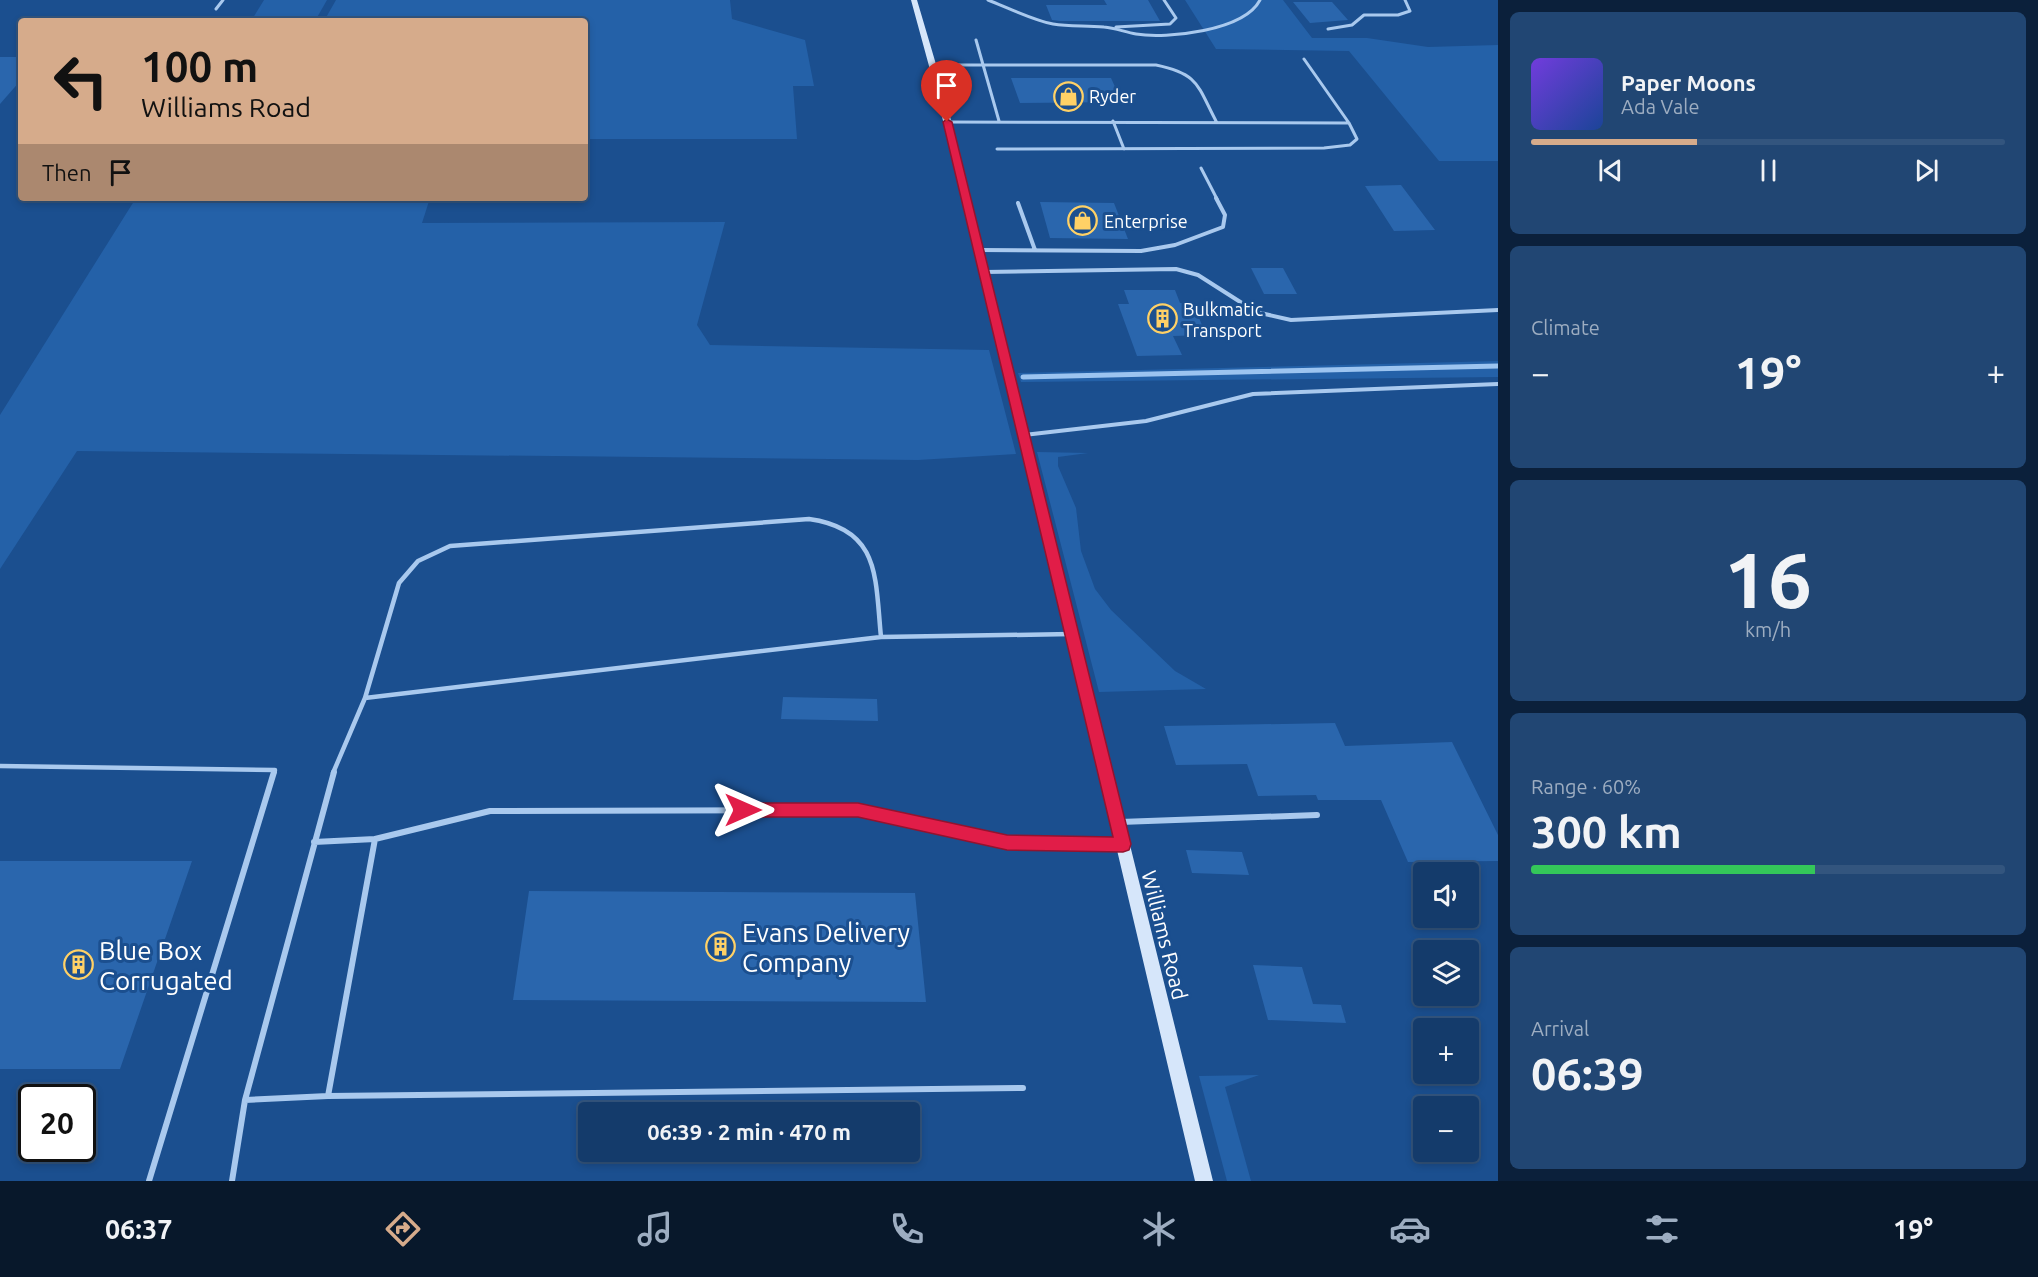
<!DOCTYPE html>
<meta charset="utf-8">
<style>
:root{--surface:#143b6b;--page:#214673;--text:#f1f3f6;--muted:#9dadc1;--line:#33557e;--accent:#d6ab8b}
body{margin:0;font-family:Ubuntu,sans-serif;background:var(--page);color:var(--text);height:100vh;display:flex;flex-direction:column;font-size:22px;white-space:nowrap}
*{box-sizing:border-box;margin:0}
p{font-size:20px;color:var(--muted)}
.icon{flex:none;width:33px;height:33px;fill:none;stroke:currentColor;stroke-width:2;stroke-linecap:round;stroke-linejoin:round}
.map{position:relative;flex:1;overflow:hidden}
.details{display:flex;flex-direction:column;gap:12px;padding:12px;background:#0b203b;width:540px}
.details>*{flex:none}
.hud{position:absolute;left:18px;top:18px;width:570px;height:183px;border-radius:6px;box-shadow:0 3px 9px #0003,0 0 0 2px var(--line);background:#d6ab8b;color:#111;overflow:hidden}
.tools{position:absolute;left:1413px;top:862px;display:grid;gap:12px}
.tools a{display:grid;place-items:center;width:66px;height:66px;border-radius:6px;background:var(--surface);box-shadow:0 3px 9px #0003,0 0 0 2px var(--line);font-size:30px}
.speed{position:absolute;left:18px;top:1084px;display:flex;gap:12px;font-size:30px;font-weight:700;text-align:center}
.speed>*{display:grid;place-content:center;width:78px;height:78px;border-radius:50%;background:var(--surface);box-shadow:0 3px 9px #0003,0 0 0 2px var(--line);line-height:1}
.speed .limit{border:3px solid #111;border-radius:9px;background:#fff;color:#111}
.pin{position:absolute;display:grid;place-items:center;width:51px;height:51px;color:#fff;margin:-62px -26px;border-radius:50% 50% 50% 0;rotate:-45deg;box-shadow:0 0 6px #0007}
.pin .icon{rotate:45deg}
.me{position:absolute;width:66px;margin:-33px;rotate:90deg;stroke-linejoin:round;filter:drop-shadow(0 0 4px #0008)}
.turn{display:flex;align-items:center;gap:21px;height:126px;padding:0 24px;font-size:27px}
.turn .icon{width:78px;height:78px;stroke-width:2.5}
.turn b{display:block;font-size:42px;line-height:51px}
.then{display:flex;align-items:center;height:57px;padding:0 24px;background:#0003;gap:12px;font-size:22px}
.big{font-size:45px;font-weight:700;line-height:1.1}
.details .tile{flex:1;display:flex;flex-direction:column;justify-content:center;gap:9px;min-width:0;padding:0 21px;border-radius:9px;background:var(--page)}
.details .dial{align-items:center;gap:0}
.dial b{font-size:78px;line-height:1}
.song{display:flex;align-items:center;gap:18px}
.cover{width:72px;height:72px;border-radius:9px;background:linear-gradient(135deg,hsl(260 70% 55%),hsl(220 70% 35%))}
.played{height:6px;border-radius:3px;background:linear-gradient(90deg,var(--accent) 35%,var(--line) 35%)}
.keys{display:flex;justify-content:space-around;direction:ltr}
.heat{display:flex;justify-content:space-between;align-items:center;font-size:33px;direction:ltr}
.charge{height:9px;border-radius:4px;background:linear-gradient(90deg,#34c759 60%,var(--line) 0)}
.trip{position:absolute;left:578px;top:1102px;width:342px;height:60px;border-radius:6px;background:var(--surface);box-shadow:0 3px 9px #0003,0 0 0 2px var(--line);font-weight:700;line-height:60px;text-align:center}
.dock{display:flex;height:96px;justify-content:space-around;align-items:center;background:#08182b;color:var(--muted)}
.dock .icon{width:42px;height:42px}
.dock .on{color:var(--accent)}
.dock b{font-size:27px;color:var(--text)}
main{display:flex;flex:1;min-height:0}
.map>svg:first-child{display:block}
.green{fill:#2461a8}
.lines{fill:none;stroke-linecap:round;stroke-linejoin:round}
.stream{stroke:#9cc4f0;stroke-width:5}
.building{fill:#2a66ad}
.service-far3{stroke:#a9c9ee;stroke-width:3}
.service-far2{stroke:#a9c9ee;stroke-width:4}
.service-far1{stroke:#a9c9ee;stroke-width:4.5}
.service{stroke:#a9c9ee;stroke-width:6}
.secondary{fill:#d6e6fa;fill-rule:evenodd}
.route{fill:#e11d48;stroke:#92132f;stroke-width:1.5}
.labels{text-anchor:middle;dominant-baseline:central;stroke-width:6;stroke-linejoin:round;paint-order:stroke}
.far-poi-label{font-size:18px;fill:#fff;stroke:#1b4f8f;text-anchor:start}
.street-label{font-size:21px;fill:#fff;stroke:#1b4f8f}
.near-poi-label{font-size:26px;fill:#fff;stroke:#1b4f8f;text-anchor:start}
</style>
<main>
<div class="map">
<svg width="1498" height="1181" viewBox="0 0 1498 1181">
<rect width="100%" height="100%" fill="#1b4f8f"/>
<path class="green" d="M264,0H327L315,21H251Z
M336,0H730L732,19L805,40L814,86H793L797,139H585V21H324Z
M1185,0H1283L1312,38H1367L1428,47L1498,45V161H1439L1349,51L1216,49Z
M136,198H430L422,223L725,222L697,325L710,345L989,350L1016,454L918,460L77,451L0,569V415Z
M1498,361V377L1021,382L1018,373Z
M1037,452L1088,453L1058,457V466L1076,508L1081,551L1095,589L1111,610L1175,671L1206,689L1099,692Z
M1259,1075L1225,1087L1251,1181H1227L1199,1076Z"/>
<g class="lines">
<path class="stream" d="M1023,377L1498,366"/>
</g>
<path class="building" d="M1104,0H1148L1160,21H1060L1052,20L1046,5H1107Z
M1293,2H1332L1348,20L1310,23Z
M0,57H21V80L0,104Z
M1011,78H1111L1122,102L1020,103Z
M1401,185L1435,230L1394,231L1365,186Z
M1040,202L1114,203L1128,239L1050,238Z
M1251,268H1283L1297,294H1264Z
M1124,290H1175L1180,303H1193L1206,335L1173,336L1182,355L1137,356L1118,304H1129Z
M783,697L877,699L878,721L781,719Z
M1335,723L1345,746L1452,742L1498,835V861L1408,862L1381,800H1318L1316,795L1258,796L1247,764L1176,765L1164,726Z
M1186,850L1242,852L1249,875L1192,873Z
M0,861H192L120,1069H0Z
M529,891L915,893L926,1002L513,1000Z
M1253,965L1302,967L1313,1004L1341,1005L1346,1023L1268,1020Z"/>
<g class="lines">
<path class="service-far3" d="M988,0C1009,8 1032,20 1053,24C1070,27 1087,25 1104,27C1115,28 1125,32 1136,34C1167,39 1244,31 1260,0
M216,9L223,0
M1116,27L1170,24L1176,18L1164,0
M1328,29L1352,25L1364,15H1398L1410,11L1405,0
M976,40L999,121
M932,65H1156C1199,74 1197,85 1216,121
M1113,121L1124,149
M947,122L1349,123L1304,59
M997,149L1324,148L1350,145L1357,139L1349,123
M1201,168L1217,199"/>
<path class="service-far2" d="M1018,203L1035,250
M979,250L1141,251L1175,245L1223,227L1225,215L1216,198
M984,272L1176,269L1198,275L1256,312L1291,320L1498,310
M1024,435L1146,421L1253,394L1498,384"/>
<path class="service-far1" d="M365,698L399,583L418,561L450,546L809,519C881,529 875,578 881,637
M0,766L275,770L274,773
M333,773L365,698L881,637L1072,634"/>
<path class="service" d="M1120,822L1317,815
M314,842L375,839
M1023,1088L328,1096L375,839L490,811L857,810L1007,843L1120,844
M245,1100L328,1096
M149,1181L274,772
M232,1181L245,1100L334,772"/>
<path class="secondary" d="M911,0H917L943,88L1213,1181H1195L1010,396L935,88Z"/>
</g>
<path class="route" d="M947,119L952,122L1131,844L1129,850L1123,852L1007,850L858,817H743L737,815L735,810L737,805L743,803H858L1007,835L1113,837L943,122Z"/>
<defs>
<symbol id="shop-ring" viewBox="-11 -11 22 22"><circle r="9.5" fill="#1b4f8f" stroke="#ffd166" stroke-width="1.5"/><path d="M-5-2.5h2.3a2.7 3.5 0 0 1 5.4 0H5L5.5 6h-11ZM-1.5-2.5h3a1.5 2.3 0 0 0-3 0Z" fill="#ffd166"/></symbol>
<symbol id="building-ring" viewBox="-11 -11 22 22"><circle r="9.5" fill="#1b4f8f" stroke="#ffd166" stroke-width="1.5"/><path d="M-4-6H4V6H1V3H-1V6H-4ZM-2.5-4.3h1.7v1.8h-1.7ZM.8-4.3h1.7v1.8H.8ZM-2.5-1h1.7V.8h-1.7ZM.8-1h1.7V.8H.8Z" fill="#ffd166"/></symbol>
</defs>
<g fill-rule="evenodd">
<use href="#shop-ring" x="1052" y="80" width="33" height="33"/>
<use href="#shop-ring" x="1066" y="204" width="33" height="33"/>
<use href="#building-ring" x="1146" y="302" width="33" height="33"/>
<use href="#building-ring" x="704" y="930" width="33" height="33"/>
<use href="#building-ring" x="62" y="948" width="33" height="33"/>
</g>
<g class="labels">
<g class="far-poi-label">
<text x="1089" y="96">Ryder</text>
<text x="1104" y="221">Enterprise</text>
<text x="1183" y="309">Bulkmatic<tspan x="1183" dy="21">Transport</tspan></text>
</g>
<g class="street-label">
<text transform="translate(1165 935) rotate(76)">Williams Road</text>
</g>
<g class="near-poi-label">
<text x="742" y="932">Evans Delivery<tspan x="742" dy="30">Company</tspan></text>
<text x="99" y="950">Blue Box<tspan x="99" dy="30">Corrugated</tspan></text>
</g>
</g>
</svg>
<div class="tools">
<a><svg class="icon" aria-label="sound" viewBox="0 0 24 24"><path d="M4 9h4l5-4v14l-5-4H4zM17 9q2 3 0 6"/></svg></a>
<a><svg class="icon" aria-label="layers" viewBox="0 0 24 24"><path d="M12 4l9 5-9 5-9-5zM3 14l9 5 9-5"/></svg></a>
<a>+</a>
<a>−</a>
</div>
<div class="speed"><div class="limit">20</div></div>
<div class="pin" style="left:947px;top:122px;background:#d93025"><svg class="icon" aria-label="arrive" viewBox="0 0 24 24"><path d="M6 21V4h12l-3 4 3 4H6"/></svg></div>
<svg class="me" style="left:743px;top:810px" viewBox="-20 -20 40 40"><path d="M0-17L14 15 0 8-14 15z" fill="#e11d48" stroke="#fff" stroke-width="4"/></svg>
<div class="trip">06:39 · 2 min · 470 m</div>
<div class="hud">
<div class="turn"><svg class="icon" aria-label="left" viewBox="0 0 24 24"><path d="M17 20v-9H6M10 6l-5 5 5 5"/></svg><div><b>100 m</b>Williams Road</div></div>
<div class="then">Then<svg class="icon" aria-label="arrive" viewBox="0 0 24 24"><path d="M6 21V4h12l-3 4 3 4H6"/></svg></div>
</div>
</div>
<section class="details">
<div class="tile">
<div class="song"><i class="cover"></i><div><b>Paper Moons</b><p>Ada Vale</p></div></div>
<div class="played"></div>
<div class="keys"><svg class="icon" aria-label="previous" viewBox="0 0 24 24"><path d="M18 5L8 12l10 7zM5 5v14"/></svg><svg class="icon" aria-label="pause" viewBox="0 0 24 24"><path d="M8 5v14M16 5v14"/></svg><svg class="icon" aria-label="next" viewBox="0 0 24 24"><path d="M6 5l10 7-10 7zM19 5v14"/></svg></div>
</div>
<div class="tile"><p>Climate</p>
<div class="heat"><a>−</a><b class="big">19°</b><a>+</a></div>
</div>
<div class="tile dial"><b>16</b><p>km/h</p></div>
<div class="tile"><p>Range · 60%</p><b class="big">300 km</b><div class="charge"></div></div>
<div class="tile"><p>Arrival</p><b class="big">06:39</b></div>
</section>
</main>
<nav class="dock">
<b>06:37</b>
<svg class="icon on" aria-label="directions" viewBox="0 0 24 24"><path d="M12 3l9 9-9 9-9-9zM9 14v-3h6M13 9l2 2-2 2"/></svg>
<svg class="icon" aria-label="music" viewBox="0 0 24 24"><path d="M9 18V5l10-2v13"/><circle cx="6" cy="18" r="3"/><circle cx="16" cy="16" r="3"/></svg>
<svg class="icon" aria-label="phone" viewBox="0 0 24 24"><path d="M5 4h4l2 5-3 2q2 4 5 5l2-3 5 2v4C11 20 4 13 5 4z"/></svg>
<svg class="icon" aria-label="climate" viewBox="0 0 24 24"><path d="M12 3v18M4 7l16 10M4 17L20 7"/></svg>
<svg class="icon" aria-label="car" viewBox="0 0 24 24"><path d="M5 17H2v-5l4-1 3-4h7l3 4 3 1v5h-3M9 17h6M6 11h13"/><circle cx="7" cy="17" r="2"/><circle cx="17" cy="17" r="2"/></svg>
<svg class="icon" aria-label="filters" viewBox="0 0 24 24"><path d="M4 7h16M4 17h16"/><circle cx="9" cy="7" r="2"/><circle cx="15" cy="17" r="2"/></svg>
<b>19°</b>
</nav>
